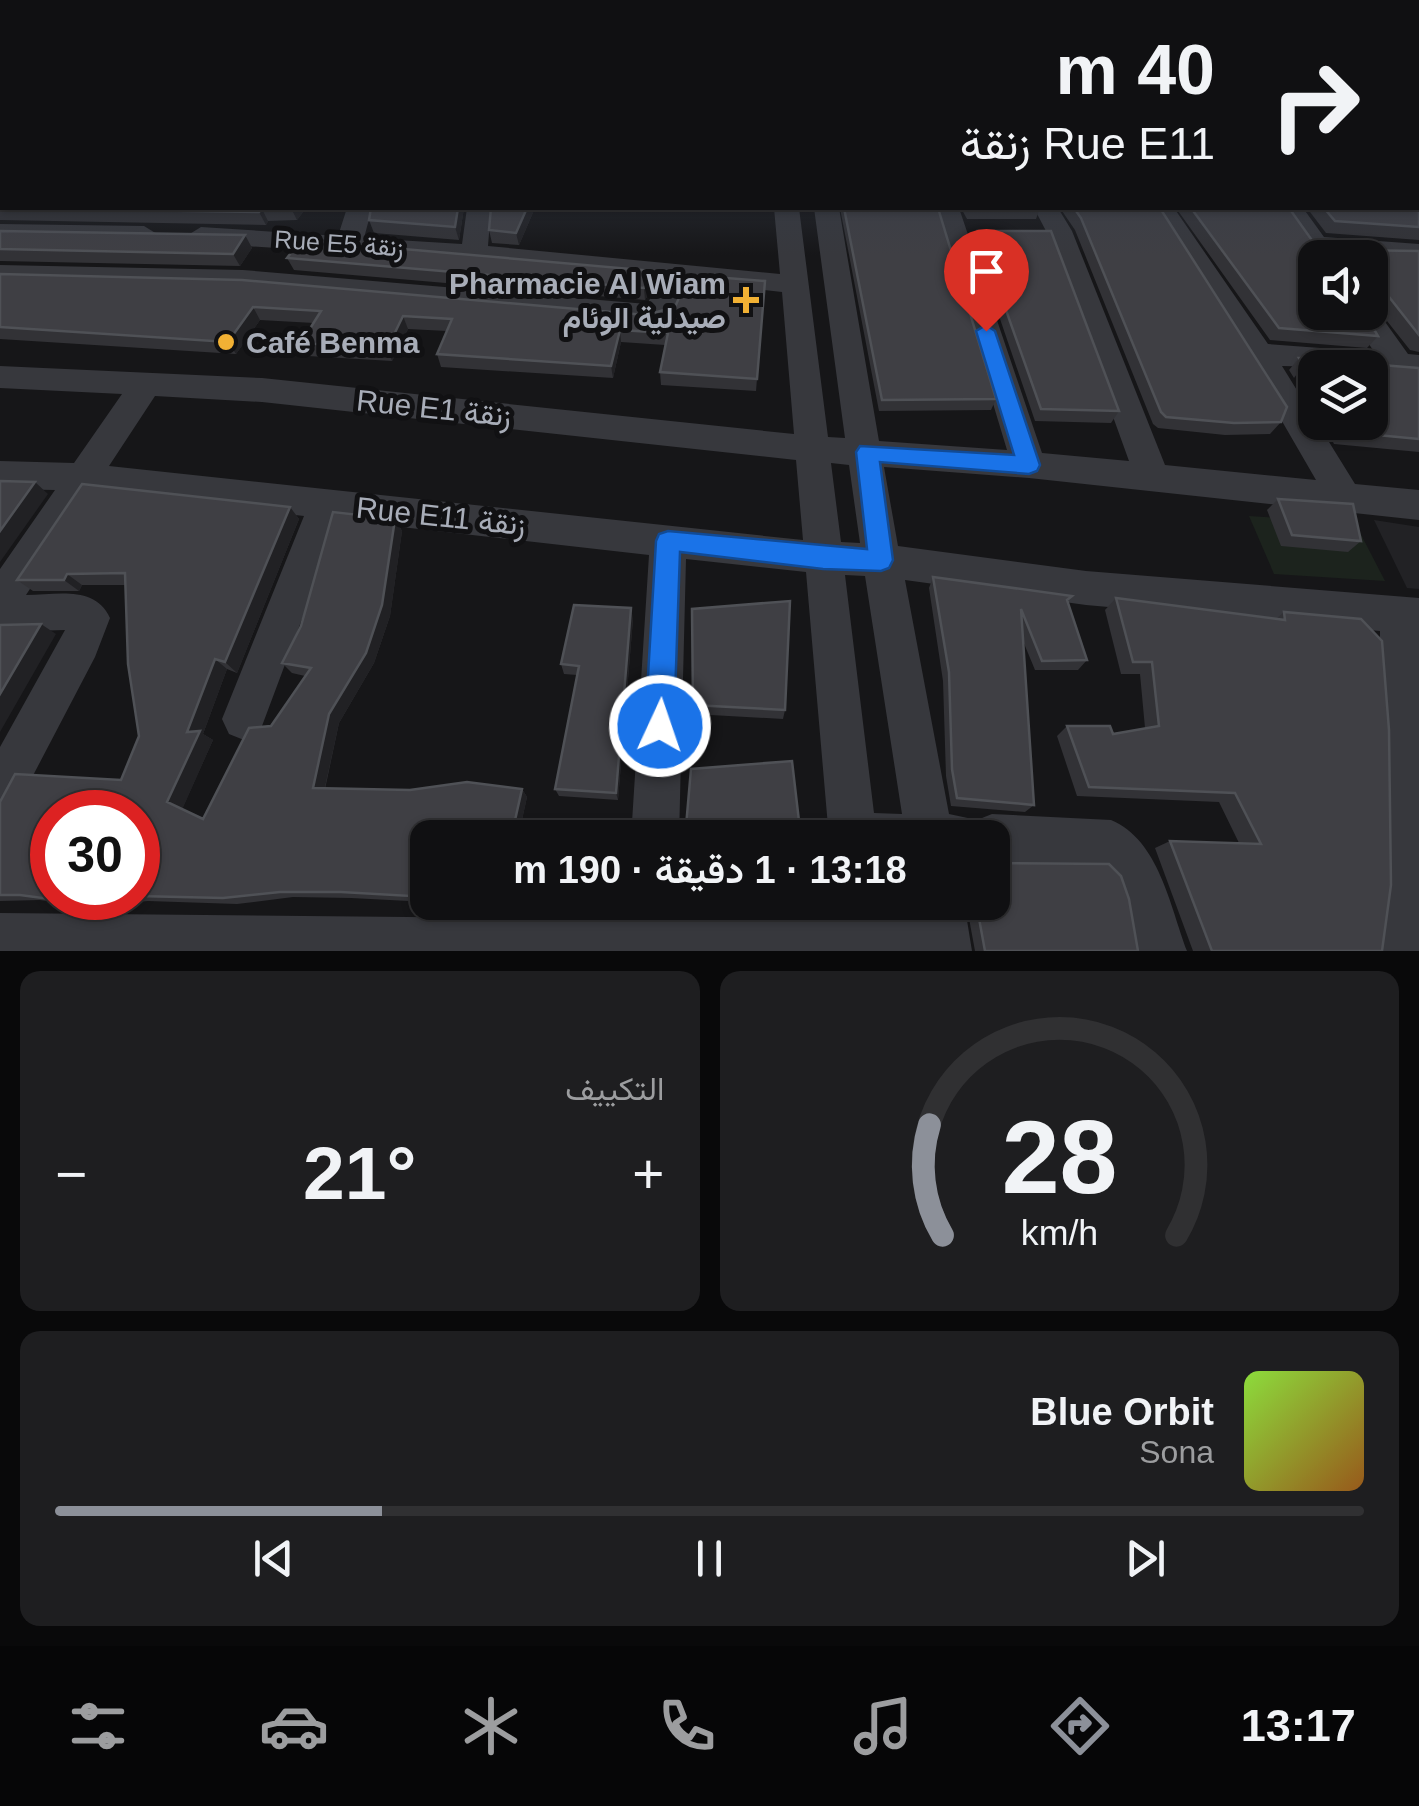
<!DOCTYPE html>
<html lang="ar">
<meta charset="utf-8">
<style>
:root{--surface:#101012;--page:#1e1e20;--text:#f1f3f6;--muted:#9c9d9f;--line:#303032;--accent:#8c9099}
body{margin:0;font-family:Helvetica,Vazirmatn,sans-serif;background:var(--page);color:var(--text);direction:rtl;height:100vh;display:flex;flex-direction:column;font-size:38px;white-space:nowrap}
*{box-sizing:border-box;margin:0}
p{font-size:32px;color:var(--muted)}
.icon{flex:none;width:55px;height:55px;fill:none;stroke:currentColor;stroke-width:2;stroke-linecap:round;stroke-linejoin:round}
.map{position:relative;height:951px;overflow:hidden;direction:ltr}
.panel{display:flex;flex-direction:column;gap:20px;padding:20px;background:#09090a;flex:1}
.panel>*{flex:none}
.hud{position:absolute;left:0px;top:0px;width:1420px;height:210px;box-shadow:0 2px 8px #0004,0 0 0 2px var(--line);direction:rtl;background:#101012;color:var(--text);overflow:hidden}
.buttons{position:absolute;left:1298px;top:240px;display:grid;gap:20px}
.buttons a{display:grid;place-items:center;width:90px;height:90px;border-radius:20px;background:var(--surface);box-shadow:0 2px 8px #0004,0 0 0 2px var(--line);font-size:50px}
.speed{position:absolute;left:30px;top:790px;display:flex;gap:20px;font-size:50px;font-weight:700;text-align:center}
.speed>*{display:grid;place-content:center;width:130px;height:130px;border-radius:50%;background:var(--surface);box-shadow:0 2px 8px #0004,0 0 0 2px var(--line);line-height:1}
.speed .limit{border:15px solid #d22;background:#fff;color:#111}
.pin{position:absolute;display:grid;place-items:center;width:85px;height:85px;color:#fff;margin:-102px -42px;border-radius:50% 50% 50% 0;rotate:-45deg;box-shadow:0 0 10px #0007}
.pin .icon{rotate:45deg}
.me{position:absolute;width:110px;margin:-55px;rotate:3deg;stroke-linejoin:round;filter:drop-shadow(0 0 8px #0008)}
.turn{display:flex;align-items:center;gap:35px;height:210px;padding:0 40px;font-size:45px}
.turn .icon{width:130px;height:130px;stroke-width:2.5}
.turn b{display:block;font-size:70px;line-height:85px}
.big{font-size:75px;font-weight:600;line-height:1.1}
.panel .tile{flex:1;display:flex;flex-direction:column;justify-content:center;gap:15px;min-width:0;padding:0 35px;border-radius:20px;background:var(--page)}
.panel .dial{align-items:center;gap:0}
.dial svg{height:260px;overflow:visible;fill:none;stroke:var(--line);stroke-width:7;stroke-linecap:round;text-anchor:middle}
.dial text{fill:var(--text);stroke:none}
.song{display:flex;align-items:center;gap:30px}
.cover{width:120px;height:120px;border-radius:15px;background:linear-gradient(135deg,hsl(90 70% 55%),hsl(30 70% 35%))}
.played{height:10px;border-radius:5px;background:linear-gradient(90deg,var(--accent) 25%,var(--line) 25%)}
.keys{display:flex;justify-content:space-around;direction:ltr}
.heat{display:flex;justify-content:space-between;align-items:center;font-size:55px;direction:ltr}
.panel .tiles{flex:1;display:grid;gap:20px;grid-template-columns:1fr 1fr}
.tile:last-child{grid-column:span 2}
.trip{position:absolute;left:410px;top:820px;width:600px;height:100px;border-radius:20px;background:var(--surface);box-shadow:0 2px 8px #0004,0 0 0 2px var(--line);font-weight:600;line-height:100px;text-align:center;direction:rtl}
.dock{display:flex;height:160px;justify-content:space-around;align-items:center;background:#060607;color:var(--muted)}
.dock .icon{width:70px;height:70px}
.dock .current{color:var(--accent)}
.dock b{font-size:45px;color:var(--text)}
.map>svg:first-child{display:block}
.built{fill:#222225}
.green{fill:#1c231d}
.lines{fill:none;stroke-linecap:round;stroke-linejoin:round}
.minor{fill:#37383d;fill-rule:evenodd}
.wall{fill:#323236;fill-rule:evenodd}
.shaded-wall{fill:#212124}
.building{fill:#3f3f44;stroke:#4f5156;stroke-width:2.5}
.route{fill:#1a73e8;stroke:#114b97;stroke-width:2.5}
.poi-dot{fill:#f2b134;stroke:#111113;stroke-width:4}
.labels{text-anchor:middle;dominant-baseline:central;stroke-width:10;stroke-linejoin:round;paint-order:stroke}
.far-street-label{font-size:25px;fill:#a8adb8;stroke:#111113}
.poi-label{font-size:30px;font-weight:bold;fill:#a8adb8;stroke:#111113;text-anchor:end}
.street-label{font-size:30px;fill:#a8adb8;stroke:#111113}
</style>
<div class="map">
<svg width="1419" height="951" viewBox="0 0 1419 951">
<rect width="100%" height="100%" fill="#161618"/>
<path class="built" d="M1374,520L1419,527V589L1407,588Z"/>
<path class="green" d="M1249,516L1355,523L1385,581L1274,574Z"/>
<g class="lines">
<path class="minor" d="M347,208H372L364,238L462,244L467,208H491L488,246L780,274L774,208H799L828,437L845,438L814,208H839L879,441L1007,450L934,208H959L1042,453L1129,461L1046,231L1034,208H1058L1072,231L1165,465L1316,480L1246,359L1150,208H1174L1268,344L1374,352L1349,312H1370V304L1373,305L1408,354L1419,355V377L1370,373V368L1282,366L1355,484L1419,490V520L1029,478L884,467L898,546L1086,571L1419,598V951H1378L1380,631L1086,605L905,580L949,814L977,820L992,814L1111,820C1159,840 1170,906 1187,951H1135L1111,881L1099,867L992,862V838H829L806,572L686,559L679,838H631L649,555L339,520L259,734L244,740L229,734L222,719L304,516L93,492L26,595C57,595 95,585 110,618L95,657L16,808L0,815V747L65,630L0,632V569L55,490L0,489V461L74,463L122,394L0,388V366L262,378L794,434L782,292L688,282L672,318L647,324L243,288L0,283V265L243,270L647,304L661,280L474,261L201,243L188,235L201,227L338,236ZM155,396L262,402L796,460L803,540L109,466ZM831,463L849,465L860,543L841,542ZM845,575L865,576L902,814L874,813Z
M1278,208H1303L1324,237L1419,244V260L1336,255L1338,258H1315V263Z
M0,224L144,226L157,234L144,242L0,240Z
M627,902H677V919L834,917L833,902H883L885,918L916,919L914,902H964L972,951H0V913L626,919Z"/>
</g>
<path class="wall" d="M1419,122V240L1326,233L1307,208H1418Z
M0,124L2,208H306L297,220L268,221L266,225L0,220Z
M371,208H464L459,240L374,233L369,220Z
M491,208H535L519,245L492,243L489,230Z
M840,208H938L996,399L991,410L879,411Z
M961,208H1040L1036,219H967Z
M1060,208H1160L1281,422L1270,434L1225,435L1158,428L1153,424L1075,230Z
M1176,208H1289L1321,253L1419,251V352L1410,350L1372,302L1370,304V258H1315L1378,336L1367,348L1270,340Z
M0,231L245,235L252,248L240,266L0,261Z
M978,231L1119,411L1111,423L1035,421L974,243Z
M287,258L654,271L655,283L645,300L294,270Z
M0,274L646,315L765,281L756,391L661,385L660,372L665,345L621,342L613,378L441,367L437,354L447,331L408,329L392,361L308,356L301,343L314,323L260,320L236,354L0,339Z
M1299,358L1419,368V452L1334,444L1323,422H1370L1315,368V408L1297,374L1294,378L1289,370Z
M1278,499L1361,541L1348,552L1281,546L1267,510Z
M290,507L299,519L237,673L227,669L203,734L213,740L182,809L203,819L271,726L305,676L292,673L282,663L395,519L402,531L390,616L374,663L339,723L325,789L410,790L522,789L527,797L518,838H428V902L351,898L293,897L237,904L148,901L84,907L40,900L0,901V802L121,780L139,736L126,585H82L79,591H33L17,580ZM138,812V898H52Z
M933,577L1068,601L1087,660L1078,670H1035L1023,641L1034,805L1025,812L951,806L946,776L943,681L929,588Z
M1116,598L1276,619L1284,612L1382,951H1193L1155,848L1170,841L1239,843L1219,802L1077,796L1057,736L1067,726L1113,734L1145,728L1140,674H1121L1105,610Z
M692,609L785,710L783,719L693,714Z
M633,619L618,800L559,796L555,789L577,675L564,674L561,664Z
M442,902H504L502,911Z
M682,902H790L789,905Z
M966,902H992L1138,951H975Z"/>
<path class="shaded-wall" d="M291,208H306L297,220Z
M458,208H464L459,240L455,227Z
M527,208H535L519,245L516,233Z
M262,209L268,221L266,225L259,212Z
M245,235L252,248L240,266L233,254Z
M654,271L655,283L645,300L644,288Z
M253,307L260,320L236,354L228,342Z
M403,316L408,329L392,361L387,349Z
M620,330L621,342L613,378L611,366Z
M35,482L48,494L0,562V531Z
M290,507L299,519L237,673L225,662Z
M395,519L402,531L390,616L374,663L339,723L323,796L313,788L329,714Z
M67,574L82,585L79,591L64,580Z
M631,608L633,619L618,800L616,793Z
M41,624L56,634L0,732V694Z
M215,659L227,669L203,734L213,740L182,810L167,802L187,732Z
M522,789L527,797L518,838H511Z
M496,902H504L502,911L495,906Z"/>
<path class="building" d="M2,122V208H290L262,209L259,212L0,208V124Z
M1418,122H1419V227L1335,221L1324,208H1418Z
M371,208H458L455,227L369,220Z
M491,208H527L516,233L489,230Z
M844,208H938L996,399L882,400Z
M1074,208H1160L1287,407L1281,422L1234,423L1166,417L1161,412L1081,218Z
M1191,208H1289L1321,253L1347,250L1419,251V335L1382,288L1377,296L1370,297V258H1315V312H1364L1378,336L1279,328Z
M0,231L245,235L233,254L0,249Z
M978,231H1051L1119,411L1041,409Z
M301,240L654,271L644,288L287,258Z
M0,274L242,280L646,315L675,307L689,275L765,281L757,379L660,372L668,333L620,330L611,366L437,354L452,319L403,316L387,349L301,343L321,311L253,307L228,342L0,327Z
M1299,358L1377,360L1381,365L1419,368V439L1346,432L1341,422H1370V368H1315V377L1306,361L1304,366Z
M0,481L35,482L0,531Z
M82,484L290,507L225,662L215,659L187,732L200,731L167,802L203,819L249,728L271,726L311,668L282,663L301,626L333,512L395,519L382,605L366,653L329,714L313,788L410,790L467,782L522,789L511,838H428V897L341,892H280L223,898L138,896V812H52V898H107L65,901L20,895H0V802L15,774L121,780L139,736L128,664L125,573L67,574L64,580H17Z
M1278,499L1353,504L1361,541L1292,535Z
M933,577L1072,596L1067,600L1087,660L1042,661L1021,609L1034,805L957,798L952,769L949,672Z
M1116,598L1285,620L1284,612L1361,619L1382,641L1389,730L1391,885L1382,951H1212L1170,841L1261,844L1235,793L1089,787L1067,726H1110L1113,734L1159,726L1152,662H1133Z
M790,601L785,710L693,705L692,609Z
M574,605L631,608L616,793L555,789L579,666L561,664Z
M41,624L0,694V625Z
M792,761L799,821L798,838H685L691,769Z
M992,863L1109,864L1121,876L1129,899L1138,951H985L976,902H992Z
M474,902H496L495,906Z"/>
<linearGradient id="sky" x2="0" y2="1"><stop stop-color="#0c0c0d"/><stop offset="0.48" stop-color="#363c48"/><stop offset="1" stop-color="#363c48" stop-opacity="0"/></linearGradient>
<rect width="1419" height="255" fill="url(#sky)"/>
<path class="route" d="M986,325L995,331L1040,465L1037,471L1029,474L880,462L893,560L889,568L881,571L823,569L680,552L674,726L670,736L660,740L649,736L645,726L656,541L659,534L668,531L867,549L856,452L860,446L1014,455L976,331Z"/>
<g class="poi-dot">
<path d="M741 285h10v10h10v10h-10v10h-10v-10h-10v-10h10z"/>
<circle cx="226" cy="342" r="10"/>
</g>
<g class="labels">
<g class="far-street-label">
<text transform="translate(339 243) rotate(4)">Rue E5 زنقة</text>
</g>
<g class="poi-label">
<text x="726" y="283">Pharmacie Al Wiam<tspan x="726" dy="34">صيدلية الوئام</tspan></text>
<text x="246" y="342" text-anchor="start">Café Benma</text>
</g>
<g class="street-label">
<text transform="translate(434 408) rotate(6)">Rue E1 زنقة</text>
<text transform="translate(441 516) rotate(6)">Rue E11 زنقة</text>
</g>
</g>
</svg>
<div class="buttons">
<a><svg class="icon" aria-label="sound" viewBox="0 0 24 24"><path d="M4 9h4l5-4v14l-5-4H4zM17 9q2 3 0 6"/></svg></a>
<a><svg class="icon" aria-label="layers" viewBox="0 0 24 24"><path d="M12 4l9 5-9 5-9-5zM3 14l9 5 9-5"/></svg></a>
</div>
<div class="speed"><div class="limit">30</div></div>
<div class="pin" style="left:986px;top:331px;background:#d93025"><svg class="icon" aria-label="arrive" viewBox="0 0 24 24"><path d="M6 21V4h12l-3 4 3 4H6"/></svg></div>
<svg class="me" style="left:660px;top:726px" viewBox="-20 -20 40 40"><circle r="17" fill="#1a73e8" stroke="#fff" stroke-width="3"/><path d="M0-11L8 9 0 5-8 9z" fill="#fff"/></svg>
<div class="trip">13:18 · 1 دقيقة · 190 m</div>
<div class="hud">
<div class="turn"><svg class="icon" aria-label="right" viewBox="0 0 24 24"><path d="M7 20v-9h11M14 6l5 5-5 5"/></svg><div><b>40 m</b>Rue E11 زنقة</div></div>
</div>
</div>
<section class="panel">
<div class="tiles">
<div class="tile dial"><svg viewBox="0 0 100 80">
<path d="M14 69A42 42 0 1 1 86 69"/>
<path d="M14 69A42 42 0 0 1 10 35" stroke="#8c9099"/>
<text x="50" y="56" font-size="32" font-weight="700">28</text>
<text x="50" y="72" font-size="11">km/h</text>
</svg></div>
<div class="tile"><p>التكييف</p>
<div class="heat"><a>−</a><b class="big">21°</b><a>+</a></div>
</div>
<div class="tile">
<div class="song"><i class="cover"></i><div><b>Blue Orbit</b><p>Sona</p></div></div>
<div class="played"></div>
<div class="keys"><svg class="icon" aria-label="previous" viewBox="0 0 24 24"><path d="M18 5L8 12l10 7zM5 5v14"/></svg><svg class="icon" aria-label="pause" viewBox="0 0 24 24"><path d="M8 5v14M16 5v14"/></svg><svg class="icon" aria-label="next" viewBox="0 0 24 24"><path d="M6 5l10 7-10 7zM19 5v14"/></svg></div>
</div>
</div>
</section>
<nav class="dock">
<b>13:17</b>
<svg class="icon current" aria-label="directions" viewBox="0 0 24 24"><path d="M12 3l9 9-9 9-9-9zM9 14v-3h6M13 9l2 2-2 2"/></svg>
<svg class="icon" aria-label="music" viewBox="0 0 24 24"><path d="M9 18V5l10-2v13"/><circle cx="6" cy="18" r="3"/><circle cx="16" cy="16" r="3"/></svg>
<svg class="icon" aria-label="phone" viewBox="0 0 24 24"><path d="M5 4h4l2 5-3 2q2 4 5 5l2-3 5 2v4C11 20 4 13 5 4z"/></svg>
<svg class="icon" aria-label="climate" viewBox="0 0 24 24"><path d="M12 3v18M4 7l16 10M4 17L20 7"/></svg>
<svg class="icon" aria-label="car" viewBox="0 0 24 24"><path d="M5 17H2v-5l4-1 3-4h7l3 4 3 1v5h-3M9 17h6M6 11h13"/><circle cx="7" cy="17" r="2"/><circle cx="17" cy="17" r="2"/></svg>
<svg class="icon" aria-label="filters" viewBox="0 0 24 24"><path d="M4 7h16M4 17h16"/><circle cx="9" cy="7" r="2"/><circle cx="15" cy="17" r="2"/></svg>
</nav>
